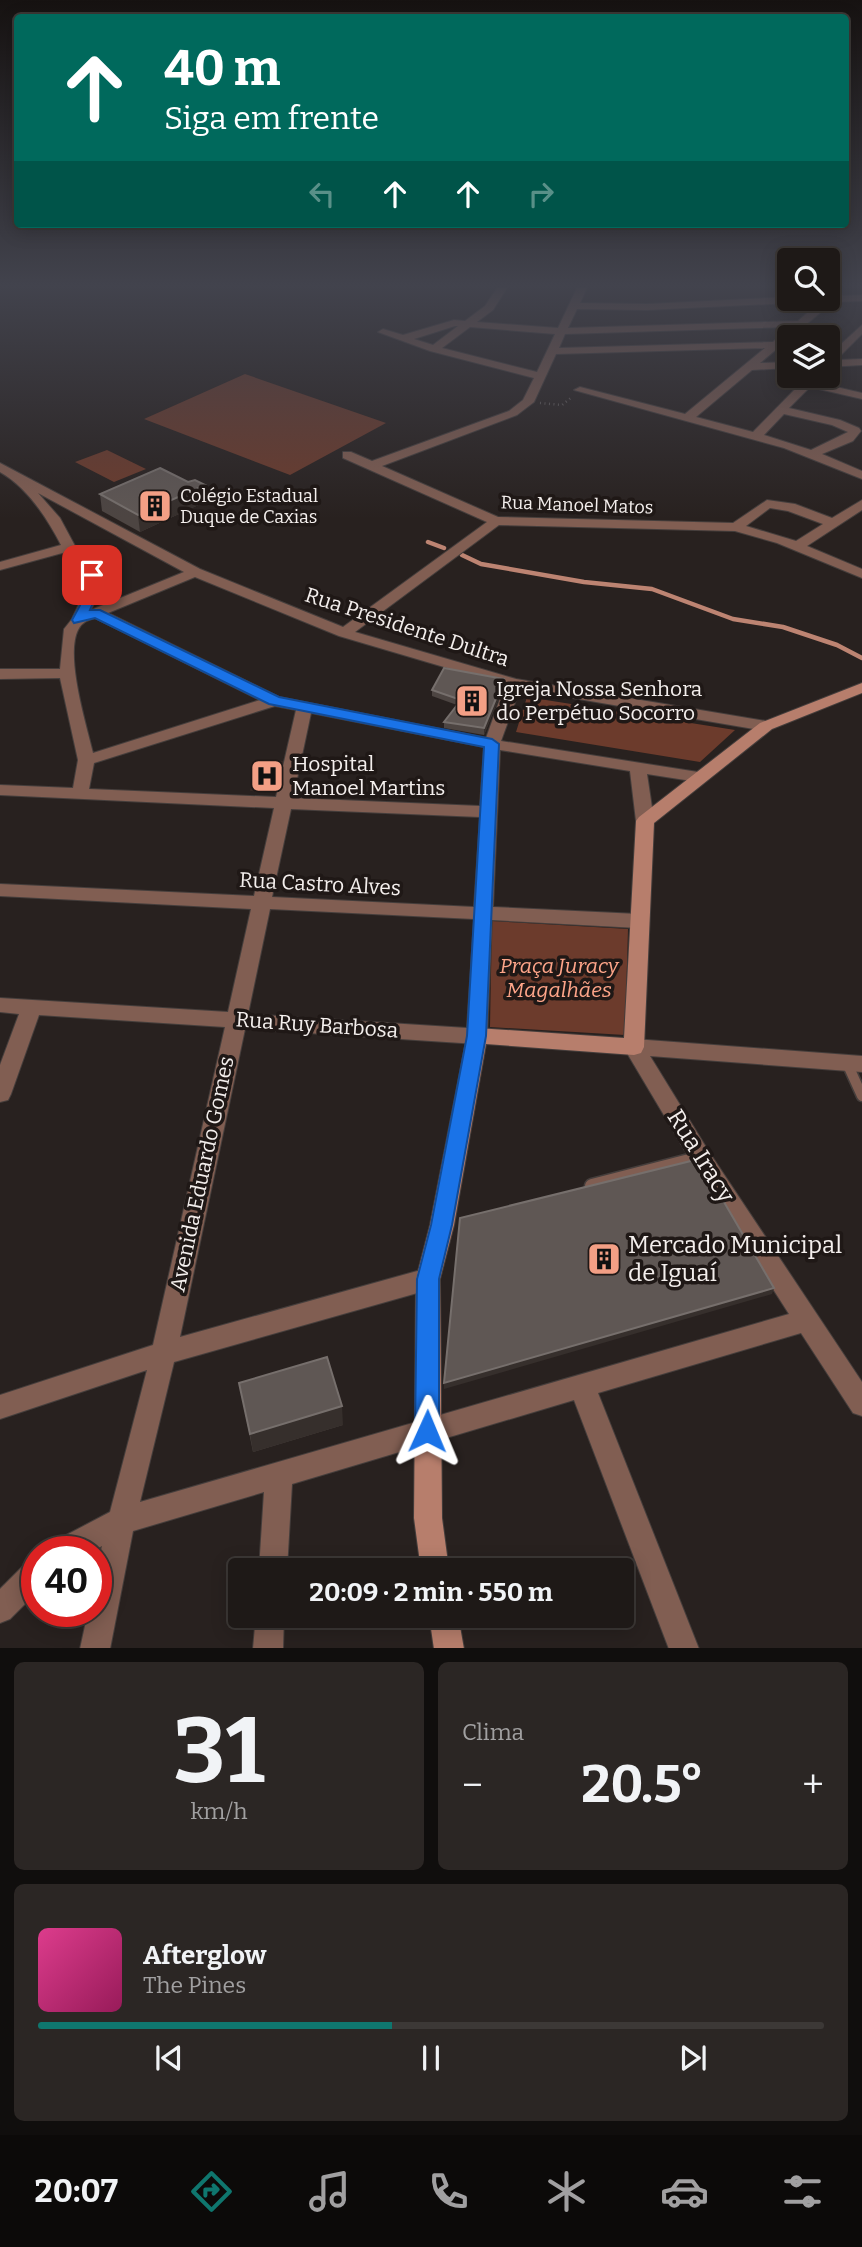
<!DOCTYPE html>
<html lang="pt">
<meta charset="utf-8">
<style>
:root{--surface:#1e1917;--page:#2b2624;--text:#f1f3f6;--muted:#a1a0a1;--line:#3c3836;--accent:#0f766e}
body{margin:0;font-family:Bitter,serif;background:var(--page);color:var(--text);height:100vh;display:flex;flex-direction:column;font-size:26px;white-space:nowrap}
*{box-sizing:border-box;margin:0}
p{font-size:23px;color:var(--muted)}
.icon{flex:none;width:38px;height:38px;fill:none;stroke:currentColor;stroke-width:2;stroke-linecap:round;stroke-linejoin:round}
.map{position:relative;height:1648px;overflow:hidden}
.details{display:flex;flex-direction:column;gap:14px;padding:14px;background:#100e0d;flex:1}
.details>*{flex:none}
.guide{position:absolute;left:14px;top:14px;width:835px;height:214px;border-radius:7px;box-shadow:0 4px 18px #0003,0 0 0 2px var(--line);background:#00695c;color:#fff;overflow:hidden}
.tools{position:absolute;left:777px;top:248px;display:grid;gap:14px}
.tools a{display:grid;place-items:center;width:63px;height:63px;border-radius:7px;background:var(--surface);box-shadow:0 4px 18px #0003,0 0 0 2px var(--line);font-size:35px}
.speed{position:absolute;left:21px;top:1536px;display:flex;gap:14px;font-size:35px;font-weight:700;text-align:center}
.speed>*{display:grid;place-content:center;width:91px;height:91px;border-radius:50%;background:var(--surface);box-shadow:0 4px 18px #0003,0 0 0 2px var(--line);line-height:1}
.speed .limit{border:10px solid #d22;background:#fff;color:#111}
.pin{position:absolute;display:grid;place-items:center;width:60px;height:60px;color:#fff;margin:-30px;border-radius:14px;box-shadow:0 4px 10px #0006}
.me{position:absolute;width:77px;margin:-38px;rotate:1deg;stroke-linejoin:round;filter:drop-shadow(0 0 5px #0008)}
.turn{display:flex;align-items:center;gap:24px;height:147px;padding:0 35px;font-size:32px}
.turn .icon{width:91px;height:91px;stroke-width:2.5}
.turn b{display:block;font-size:49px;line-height:60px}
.lanes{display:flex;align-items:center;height:66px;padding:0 35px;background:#0003;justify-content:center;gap:35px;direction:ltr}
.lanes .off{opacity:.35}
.big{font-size:52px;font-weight:700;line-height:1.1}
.details .card{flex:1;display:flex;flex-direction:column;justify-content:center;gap:10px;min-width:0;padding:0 24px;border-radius:10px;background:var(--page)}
.details .dial{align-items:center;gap:0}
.dial b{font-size:91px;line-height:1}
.song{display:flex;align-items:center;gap:21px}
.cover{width:84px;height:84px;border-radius:10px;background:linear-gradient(135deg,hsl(330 70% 55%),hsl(330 70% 35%))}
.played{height:7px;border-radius:4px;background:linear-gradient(90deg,var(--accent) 45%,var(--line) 45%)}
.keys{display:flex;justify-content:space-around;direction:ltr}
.heat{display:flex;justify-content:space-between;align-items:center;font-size:38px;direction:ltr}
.details .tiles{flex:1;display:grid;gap:14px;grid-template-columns:1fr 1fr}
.card:last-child{grid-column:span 2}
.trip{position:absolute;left:228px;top:1558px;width:406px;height:70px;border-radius:7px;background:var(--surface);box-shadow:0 4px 18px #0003,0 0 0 2px var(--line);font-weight:700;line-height:70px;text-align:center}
.tabs{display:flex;height:112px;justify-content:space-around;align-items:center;background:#0c0a09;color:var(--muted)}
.tabs .icon{width:49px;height:49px}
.tabs .current{color:var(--accent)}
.tabs b{font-size:32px;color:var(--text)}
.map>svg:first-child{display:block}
.built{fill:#362924}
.green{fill:#6c3b2c}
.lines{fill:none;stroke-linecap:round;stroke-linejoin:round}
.stream{stroke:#bd8472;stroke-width:4.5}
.lane-far1-casing{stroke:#453e3c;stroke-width:13}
.lane-casing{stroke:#453e3c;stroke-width:17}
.street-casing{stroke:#453e3c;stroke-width:2}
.secondary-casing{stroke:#453e3c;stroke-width:2}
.path{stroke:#67615f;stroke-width:2.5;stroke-dasharray:1 3.5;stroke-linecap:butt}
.lane-far1{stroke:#815e52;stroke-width:10}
.lane{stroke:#815e52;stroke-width:14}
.street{fill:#815e52;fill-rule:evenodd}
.secondary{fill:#b77e6c;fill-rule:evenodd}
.wall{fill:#4d4542}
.shaded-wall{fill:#362f2c}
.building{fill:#5f5754;stroke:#766f6c;stroke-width:2}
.route{fill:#1a73e8;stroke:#114b97;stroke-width:2}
.labels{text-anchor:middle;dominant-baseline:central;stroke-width:7;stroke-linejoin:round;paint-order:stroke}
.far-poi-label{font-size:18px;fill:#f4efed;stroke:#1f1816;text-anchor:start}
.far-street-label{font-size:18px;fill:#f4efed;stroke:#1f1816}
.street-label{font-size:21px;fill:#f4efed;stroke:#1f1816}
.poi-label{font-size:21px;fill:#f4efed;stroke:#1f1816;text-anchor:start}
.park-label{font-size:21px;font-style:italic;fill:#fea589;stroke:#1f1816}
.near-street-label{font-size:24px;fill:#f4efed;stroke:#1f1816}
.near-poi-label{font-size:24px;fill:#f4efed;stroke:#1f1816;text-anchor:start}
</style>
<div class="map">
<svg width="862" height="1649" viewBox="0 0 862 1649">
<rect width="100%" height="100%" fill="#28211f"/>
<path class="built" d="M258,760L284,761L277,792L250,791Z"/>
<path class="green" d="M245,374L386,423L290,475L144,419Z
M107,450L146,469L114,482L75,462Z
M527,697L735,730L700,762L516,732Z
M492,921L628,929L625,1035L490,1027Z"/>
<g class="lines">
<path class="stream" d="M428,542L444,548
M462,555L481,564L584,582L652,589L733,619L783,627L837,645L862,658"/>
<defs>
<path id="lane-far1" d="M847,1063L862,1096"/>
<path id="lane" d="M592,1186L701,1158"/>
<path id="street" d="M497,288H507L493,310L477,322L558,328L577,288H587L580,303L647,304L789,297L817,299L812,302L647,310L577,309L568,328L798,321L823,299H828V290L835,296L862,295V301L833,302L760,363L789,362V368L752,370L696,417L753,432L808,376H819L815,382L862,393V399L810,387L789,408L840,420L859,428L861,431L853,441L822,454L862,471V479L784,448L574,390L580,387L685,414L765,348L556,354L534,402L517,415L382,466L498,517L733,523L767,500L795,504L832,518L862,500V510L807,546L862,569V578L777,543L735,531L499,525L355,632L516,679L766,721L774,726L766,731L520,689L501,741L698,772L706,777L698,782L647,774L654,821L645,827L636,821L630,771L500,750L493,907L638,914L645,916L647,921L645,926L638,928L492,920L487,1036L484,1041L477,1044L245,1029L180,1337L428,1268L437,1271L440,1279L437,1287L428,1290L174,1362L140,1502L789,1314L693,1164L627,1053L624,1047L627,1041L634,1039L862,1056V1072L650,1056L709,1152L862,1382V1416L853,1413L801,1333L598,1393L699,1649H669L574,1400L292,1484L287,1570H259L264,1492L133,1531L110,1649H80L88,1612H96V1573L102,1546L91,1552H49L53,1542L110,1512L147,1370L0,1419V1395L153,1345L225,1027L39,1015L11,1094L8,1100L0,1102V1065L19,1014L0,1012V998L228,1012L251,909L0,896V884L254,896L274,808L0,795V785L73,788L78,760L60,678L0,679V669H60L64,629L72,619L87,587L84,575L66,552L0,570V562L61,545C47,518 27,487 0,472V463L200,569L343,627L487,522L343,458V452H351L372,461L509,411L523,400L534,378L430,351L378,332L383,329L403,335L454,320L465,321L485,306ZM455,326H458L433,345L414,339ZM470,327L555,334L537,372L442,348ZM790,327L773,342L559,348L565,334ZM784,414L832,425L848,432L811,450L764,435ZM38,493L184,572L91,610L101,587L98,575L75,546L60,518ZM770,508L788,511L823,524L796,541L746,526ZM195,577L339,636L505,685L486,738L279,697L108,613ZM95,618L260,700L93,753C86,724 65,656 78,630C82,622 88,620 95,618ZM275,706L296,710L276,797L89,789L94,763ZM311,713L484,747L480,806L293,798ZM291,809L480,817L474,907L272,897ZM270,909L474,919L467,1028L248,1014Z
M862,325V334L836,360L862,359V365L828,367V356Z
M37,1558V1592L10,1619L0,1623V1589L27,1562Z
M256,1615H284L283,1649H253Z"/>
<path id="secondary" d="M862,683V693L772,729L654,823L644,1047L641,1053L634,1055L486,1044L454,1225L440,1279L442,1518L449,1570H421L414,1518L416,1279L430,1225L467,1036L470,1031L477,1028L624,1038L636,821L639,817L760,723Z
M429,1615H458L464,1649H434Z"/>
</defs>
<use href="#lane-far1" class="lane-far1-casing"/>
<use href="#lane" class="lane-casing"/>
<use href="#street" class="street-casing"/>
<use href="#secondary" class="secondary-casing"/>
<path class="path" d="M540,403L562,405L572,397"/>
<use href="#lane-far1" class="lane-far1"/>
<use href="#lane" class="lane"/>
<use href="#street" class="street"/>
<use href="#secondary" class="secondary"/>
</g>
<path class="wall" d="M188,482L207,501L140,532L102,511L100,494Z
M504,685L484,735L444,728V722L457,705L432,696V690Z
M239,1383L343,1425L253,1452Z"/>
<path class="shaded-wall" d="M205,485L207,501L140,532L138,515Z
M504,679V685L484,735V728Z
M774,1288L772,1294L444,1389V1383Z
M342,1406L343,1425L253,1452L250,1434Z"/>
<path class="building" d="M160,468L188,482L195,480L205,485L138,515L100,494Z
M444,668L504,679L484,728L444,722L461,700L432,690Z
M699,1159L774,1288L444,1383L460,1218Z
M327,1357L342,1406L250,1434L239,1383Z"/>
<linearGradient id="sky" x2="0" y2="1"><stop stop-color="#161211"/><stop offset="0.55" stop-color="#42434d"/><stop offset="1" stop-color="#42434d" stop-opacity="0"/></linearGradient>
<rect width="862" height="519" fill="url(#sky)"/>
<path class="route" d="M87,573H96L100,587L90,610H100L279,697L492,739L499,744L486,1036L452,1225L439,1279V1431L436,1439L427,1442L419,1439L415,1431L417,1279L431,1225L467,1036L484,747L269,704L95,618L74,623L72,620L85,596Z"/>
<defs>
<symbol id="building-square" viewBox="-11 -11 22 22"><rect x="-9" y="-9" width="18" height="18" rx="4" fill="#f39f85" stroke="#1f1816"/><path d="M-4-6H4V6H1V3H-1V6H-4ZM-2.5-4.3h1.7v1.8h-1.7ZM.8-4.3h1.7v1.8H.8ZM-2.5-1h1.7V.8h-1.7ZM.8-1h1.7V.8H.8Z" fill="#111"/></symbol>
<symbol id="hospital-square" viewBox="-11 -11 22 22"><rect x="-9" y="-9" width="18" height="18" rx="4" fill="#f39f85" stroke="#1f1816"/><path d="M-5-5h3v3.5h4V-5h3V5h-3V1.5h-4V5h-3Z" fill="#111"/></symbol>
</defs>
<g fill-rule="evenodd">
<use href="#building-square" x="136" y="487" width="38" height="38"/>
<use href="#building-square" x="453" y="682" width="38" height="38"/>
<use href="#hospital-square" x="248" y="757" width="38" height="38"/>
<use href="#building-square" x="585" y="1240" width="38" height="38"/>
</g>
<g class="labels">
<g class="far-poi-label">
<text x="180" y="496">Colégio Estadual<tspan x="180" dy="21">Duque de Caxias</tspan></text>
</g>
<g class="far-street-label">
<text transform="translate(577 505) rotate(2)">Rua Manoel Matos</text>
</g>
<g class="street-label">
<text transform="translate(407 627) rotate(18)">Rua Presidente Dultra</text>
<text transform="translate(320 884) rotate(3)">Rua Castro Alves</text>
<text transform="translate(317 1025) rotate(4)">Rua Ruy Barbosa</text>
<text transform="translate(202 1174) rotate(-78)">Avenida Eduardo Gomes</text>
</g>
<g class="poi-label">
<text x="496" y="689">Igreja Nossa Senhora<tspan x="496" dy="24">do Perpétuo Socorro</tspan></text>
<text x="292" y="764">Hospital<tspan x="292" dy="24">Manoel Martins</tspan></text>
</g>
<g class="park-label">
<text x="559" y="966">Praça Juracy<tspan x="559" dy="24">Magalhães</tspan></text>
</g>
<g class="near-street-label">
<text transform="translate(701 1156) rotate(58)">Rua Iracy</text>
</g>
<g class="near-poi-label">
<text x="628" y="1245">Mercado Municipal<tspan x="628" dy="28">de Iguaí</tspan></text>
</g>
</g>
</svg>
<div class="tools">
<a><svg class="icon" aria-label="search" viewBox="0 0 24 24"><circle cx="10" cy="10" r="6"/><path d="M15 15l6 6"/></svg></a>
<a><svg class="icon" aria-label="layers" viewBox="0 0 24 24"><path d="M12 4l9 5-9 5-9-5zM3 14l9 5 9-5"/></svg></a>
</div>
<div class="speed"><div class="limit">40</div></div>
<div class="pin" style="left:92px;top:575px;background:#d93025"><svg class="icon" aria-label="arrive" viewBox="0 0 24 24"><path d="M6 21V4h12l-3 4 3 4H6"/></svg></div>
<svg class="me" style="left:427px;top:1431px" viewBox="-20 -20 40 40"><path d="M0-17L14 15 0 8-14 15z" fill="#1a73e8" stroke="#fff" stroke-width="4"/></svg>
<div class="trip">20:09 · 2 min · 550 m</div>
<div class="guide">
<div class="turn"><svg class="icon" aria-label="ahead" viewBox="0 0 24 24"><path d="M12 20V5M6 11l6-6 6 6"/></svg><div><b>40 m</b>Siga em frente</div></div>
<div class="lanes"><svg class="icon off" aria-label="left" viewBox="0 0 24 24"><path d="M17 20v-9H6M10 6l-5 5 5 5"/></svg><svg class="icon" aria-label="ahead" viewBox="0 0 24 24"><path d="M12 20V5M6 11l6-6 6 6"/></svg><svg class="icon" aria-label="ahead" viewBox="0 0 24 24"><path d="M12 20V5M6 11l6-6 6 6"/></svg><svg class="icon off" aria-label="right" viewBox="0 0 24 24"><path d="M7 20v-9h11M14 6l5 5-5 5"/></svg></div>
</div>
</div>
<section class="details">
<div class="tiles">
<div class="card dial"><b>31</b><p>km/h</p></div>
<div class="card"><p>Clima</p>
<div class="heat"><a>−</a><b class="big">20.5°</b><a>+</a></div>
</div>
<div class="card">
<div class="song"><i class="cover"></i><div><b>Afterglow</b><p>The Pines</p></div></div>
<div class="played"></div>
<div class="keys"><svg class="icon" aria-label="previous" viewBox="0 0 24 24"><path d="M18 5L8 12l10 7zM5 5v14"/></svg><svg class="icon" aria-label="pause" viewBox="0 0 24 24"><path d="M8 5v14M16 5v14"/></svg><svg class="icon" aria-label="next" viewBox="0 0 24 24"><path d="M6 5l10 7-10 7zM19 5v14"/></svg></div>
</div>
</div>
</section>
<nav class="tabs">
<b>20:07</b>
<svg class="icon current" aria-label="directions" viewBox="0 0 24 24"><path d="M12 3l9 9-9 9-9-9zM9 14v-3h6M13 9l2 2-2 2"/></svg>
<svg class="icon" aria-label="music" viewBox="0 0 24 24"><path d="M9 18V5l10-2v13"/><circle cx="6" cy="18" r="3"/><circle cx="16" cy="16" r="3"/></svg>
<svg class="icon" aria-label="phone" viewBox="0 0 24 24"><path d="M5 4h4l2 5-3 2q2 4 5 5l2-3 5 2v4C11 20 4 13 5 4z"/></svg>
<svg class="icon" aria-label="climate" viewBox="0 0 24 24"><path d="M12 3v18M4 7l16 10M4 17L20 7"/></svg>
<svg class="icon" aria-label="car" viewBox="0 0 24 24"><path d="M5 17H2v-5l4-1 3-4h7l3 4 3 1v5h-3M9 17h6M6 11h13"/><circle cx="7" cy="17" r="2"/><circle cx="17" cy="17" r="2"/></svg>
<svg class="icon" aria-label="filters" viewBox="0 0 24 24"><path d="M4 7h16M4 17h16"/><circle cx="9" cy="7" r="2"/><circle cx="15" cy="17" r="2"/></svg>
</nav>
